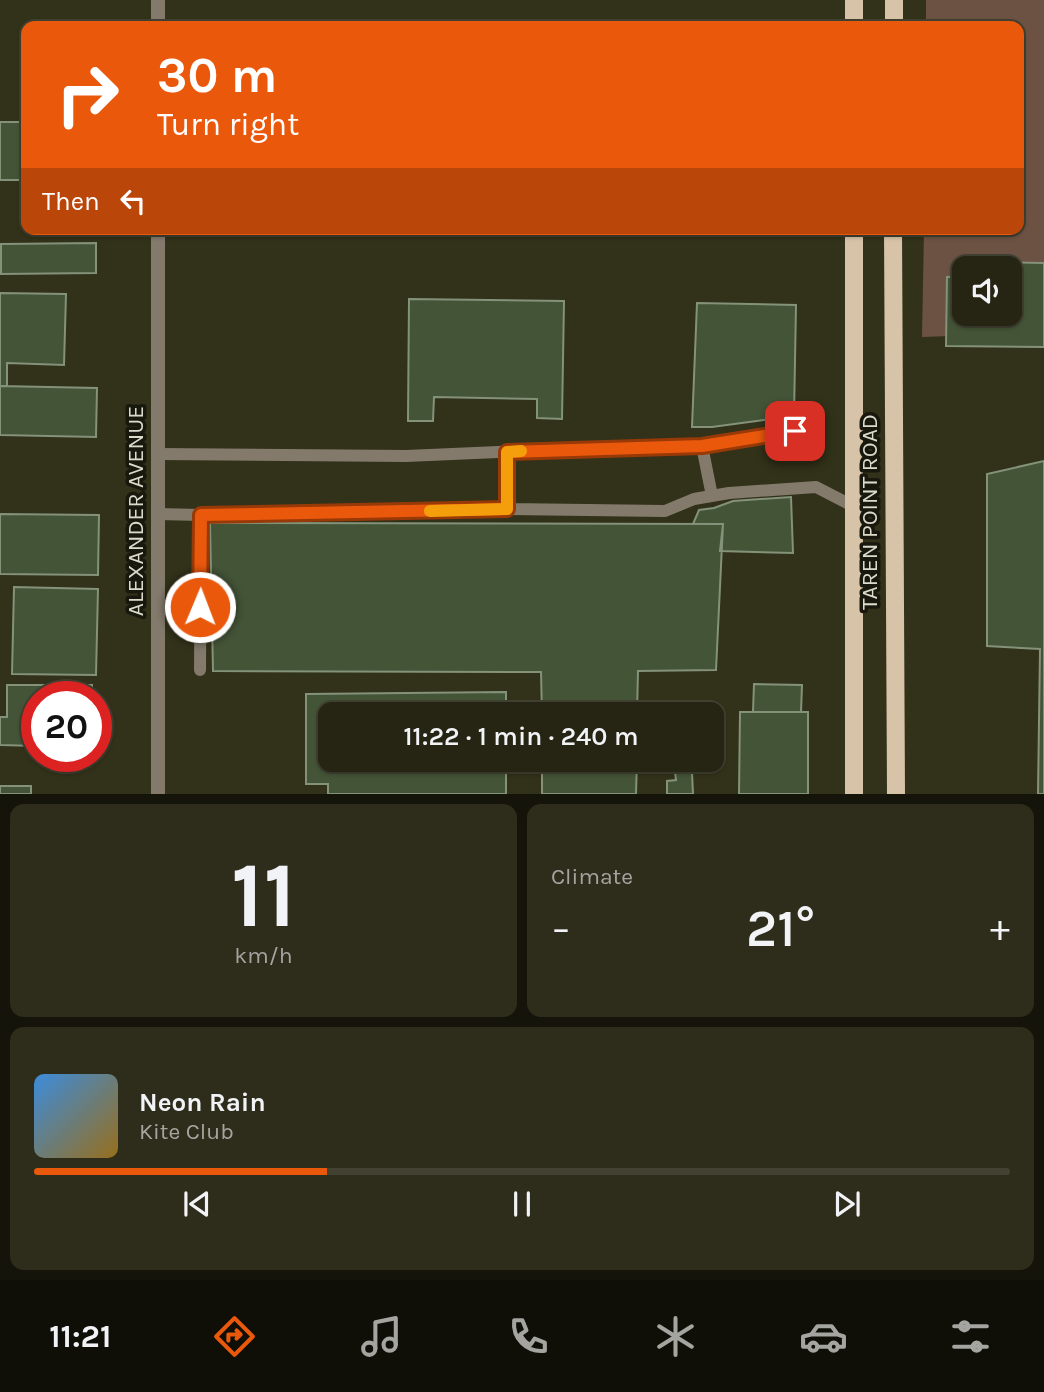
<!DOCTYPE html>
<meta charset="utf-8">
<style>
:root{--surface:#262513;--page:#2e2d1c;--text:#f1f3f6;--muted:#a4a5a0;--line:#424233;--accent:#ea580c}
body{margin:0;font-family:Karla,sans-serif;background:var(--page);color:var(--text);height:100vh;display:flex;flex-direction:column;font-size:26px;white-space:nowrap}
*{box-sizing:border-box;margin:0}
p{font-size:23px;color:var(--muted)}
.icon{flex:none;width:38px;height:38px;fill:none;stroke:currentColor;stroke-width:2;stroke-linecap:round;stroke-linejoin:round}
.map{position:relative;height:794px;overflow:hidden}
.details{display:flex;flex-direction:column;gap:10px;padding:10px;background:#15140a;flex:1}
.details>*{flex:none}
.guide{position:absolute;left:21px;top:21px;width:1003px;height:214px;border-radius:14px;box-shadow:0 2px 5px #0004,0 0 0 2px var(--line);background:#ea580c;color:#fff;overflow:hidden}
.fabs{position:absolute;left:952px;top:256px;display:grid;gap:14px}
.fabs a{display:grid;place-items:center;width:70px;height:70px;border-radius:14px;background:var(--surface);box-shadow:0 2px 5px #0004,0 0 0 2px var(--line);font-size:35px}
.speed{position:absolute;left:21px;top:681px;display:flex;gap:14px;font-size:35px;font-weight:700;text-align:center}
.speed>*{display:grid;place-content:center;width:91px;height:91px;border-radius:50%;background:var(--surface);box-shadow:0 2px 5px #0004,0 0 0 2px var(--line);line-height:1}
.speed .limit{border:10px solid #d22;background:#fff;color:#111}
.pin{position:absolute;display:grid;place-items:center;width:60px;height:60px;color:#fff;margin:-30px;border-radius:14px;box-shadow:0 4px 10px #0006}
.me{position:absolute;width:77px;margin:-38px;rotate:1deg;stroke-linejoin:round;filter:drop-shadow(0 0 5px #0008)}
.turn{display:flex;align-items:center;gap:24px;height:147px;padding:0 21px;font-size:32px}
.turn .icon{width:91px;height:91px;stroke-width:2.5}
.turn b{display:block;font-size:49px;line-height:60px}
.then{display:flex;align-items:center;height:66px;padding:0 21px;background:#0003;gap:14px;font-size:26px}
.big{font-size:52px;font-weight:600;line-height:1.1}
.details .widget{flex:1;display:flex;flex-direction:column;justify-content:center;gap:10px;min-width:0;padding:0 24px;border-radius:14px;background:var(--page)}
.details .dial{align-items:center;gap:0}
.dial b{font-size:91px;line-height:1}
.song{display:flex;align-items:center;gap:21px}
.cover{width:84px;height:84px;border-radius:10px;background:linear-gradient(135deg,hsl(210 70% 55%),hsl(40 70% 35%))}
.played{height:7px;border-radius:4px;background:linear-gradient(90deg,var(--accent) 30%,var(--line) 30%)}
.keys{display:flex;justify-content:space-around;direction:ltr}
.heat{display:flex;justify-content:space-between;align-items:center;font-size:38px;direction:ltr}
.details .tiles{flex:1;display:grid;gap:10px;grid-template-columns:1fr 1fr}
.widget:last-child{grid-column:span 2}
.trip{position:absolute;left:318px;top:702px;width:406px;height:70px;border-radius:14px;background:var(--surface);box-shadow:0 2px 5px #0004,0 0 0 2px var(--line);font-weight:600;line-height:70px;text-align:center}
.menu{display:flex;height:112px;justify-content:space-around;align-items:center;background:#0f0f08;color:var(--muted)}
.menu .icon{width:49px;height:49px}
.menu .current{color:var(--accent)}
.menu b{font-size:32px;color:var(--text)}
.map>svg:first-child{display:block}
.green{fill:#6c5243;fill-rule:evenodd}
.building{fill:#445437;stroke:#84927a;stroke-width:2}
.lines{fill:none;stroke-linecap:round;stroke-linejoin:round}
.service{stroke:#837a6c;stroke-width:12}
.minor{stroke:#837a6c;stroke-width:14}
.primary{stroke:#d7c3a8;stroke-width:18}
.route-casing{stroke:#983908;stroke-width:18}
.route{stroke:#ea580c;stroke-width:12}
.slow{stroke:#f59e0b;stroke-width:12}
.labels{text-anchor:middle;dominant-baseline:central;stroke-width:7;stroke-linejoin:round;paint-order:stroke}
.street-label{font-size:23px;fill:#dbdbcc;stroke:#19180e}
</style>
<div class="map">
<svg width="1044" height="794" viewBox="0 0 1044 794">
<rect width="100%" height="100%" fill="#323119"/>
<path class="green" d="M926,0H1044V333L922,337L924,229H1018V26H926ZM964,268H1010V313H964Z"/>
<path class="building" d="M0,122H26V180H0Z
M96,243V273L1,274V244Z
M971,262L1044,263V347L946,346L947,277H964V313H1010V268H971Z
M0,293L66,294L64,365L7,363V386H0Z
M409,299L564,301L562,419L537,418V399L434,397L433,421H408Z
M697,303L796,305L794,416L712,427H692Z
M0,386L97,388L96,437L0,435Z
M1044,461V794H1038L1040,649L987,646V474Z
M791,497L793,553L720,551L723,524H693L699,510L714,508L733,501Z
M0,514L99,515L98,575L0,574Z
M210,523L723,524L716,670L638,671L637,714H542L541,672L213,671Z
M14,587L98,589L96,675L12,674Z
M754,684L802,685L801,712H753Z
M7,685H92V696H37V746L0,745V717H7Z
M506,692V714H331V760H506V794H328V784H306V694Z
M740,712H808V794H739Z
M542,760H637L636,794H542Z
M675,772H692L693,794H667V781L676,780Z
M0,786H31V794H0Z"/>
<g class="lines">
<path class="service" d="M702,446L795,431
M507,452V509
M158,454L406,456L567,449L702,446L712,496
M158,514L201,515L200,670
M201,515L507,509L665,511L694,499L729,493L816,487L853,506
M158,606L200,607"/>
<path class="minor" d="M158,26V0
M158,794V229"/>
<path class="primary" d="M854,0V26
M894,26V0
M893,229L896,794
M854,794V229"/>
</g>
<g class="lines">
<defs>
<path id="route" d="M200,607L201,515L507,509V452L702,446L795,431"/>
</defs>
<use href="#route" class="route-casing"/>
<use href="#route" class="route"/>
<path class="slow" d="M430,511L507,509V452L521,451"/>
</g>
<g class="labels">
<g class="street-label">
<text transform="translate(135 511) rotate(-90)">ALEXANDER AVENUE</text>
<text transform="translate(869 512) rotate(-90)">TAREN POINT ROAD</text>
</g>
</g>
</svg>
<div class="fabs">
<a><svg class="icon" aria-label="sound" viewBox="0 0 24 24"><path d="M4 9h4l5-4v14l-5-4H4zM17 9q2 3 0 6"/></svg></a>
</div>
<div class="speed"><div class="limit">20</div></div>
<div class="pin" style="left:795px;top:431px;background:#d93025"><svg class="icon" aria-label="arrive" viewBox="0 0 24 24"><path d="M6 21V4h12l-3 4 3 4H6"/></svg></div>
<svg class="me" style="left:200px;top:607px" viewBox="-20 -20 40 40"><circle r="17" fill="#ea580c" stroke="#fff" stroke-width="3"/><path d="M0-11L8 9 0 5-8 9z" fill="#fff"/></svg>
<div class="trip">11:22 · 1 min · 240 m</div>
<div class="guide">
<div class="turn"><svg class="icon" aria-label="right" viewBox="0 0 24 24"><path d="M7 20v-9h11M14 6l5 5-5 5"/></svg><div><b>30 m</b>Turn right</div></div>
<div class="then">Then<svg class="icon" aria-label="left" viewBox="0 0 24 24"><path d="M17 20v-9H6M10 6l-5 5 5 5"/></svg></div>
</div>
</div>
<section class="details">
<div class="tiles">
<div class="widget dial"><b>11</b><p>km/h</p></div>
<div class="widget"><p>Climate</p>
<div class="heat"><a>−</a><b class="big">21°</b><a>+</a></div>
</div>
<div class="widget">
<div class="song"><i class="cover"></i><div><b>Neon Rain</b><p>Kite Club</p></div></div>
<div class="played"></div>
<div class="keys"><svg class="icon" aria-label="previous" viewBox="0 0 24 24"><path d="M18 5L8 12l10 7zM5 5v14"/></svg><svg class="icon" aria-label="pause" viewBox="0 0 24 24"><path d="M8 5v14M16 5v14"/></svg><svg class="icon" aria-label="next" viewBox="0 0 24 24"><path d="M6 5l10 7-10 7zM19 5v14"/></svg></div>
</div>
</div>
</section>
<nav class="menu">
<b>11:21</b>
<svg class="icon current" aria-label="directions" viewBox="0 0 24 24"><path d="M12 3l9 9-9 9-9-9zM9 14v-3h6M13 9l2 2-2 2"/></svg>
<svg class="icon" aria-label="music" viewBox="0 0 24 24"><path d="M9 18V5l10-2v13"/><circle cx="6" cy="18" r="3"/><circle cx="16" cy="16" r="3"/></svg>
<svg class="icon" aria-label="phone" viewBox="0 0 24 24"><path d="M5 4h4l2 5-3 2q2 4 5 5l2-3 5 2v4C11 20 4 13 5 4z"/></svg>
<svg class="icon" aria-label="climate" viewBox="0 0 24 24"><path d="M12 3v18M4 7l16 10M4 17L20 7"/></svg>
<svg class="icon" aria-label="car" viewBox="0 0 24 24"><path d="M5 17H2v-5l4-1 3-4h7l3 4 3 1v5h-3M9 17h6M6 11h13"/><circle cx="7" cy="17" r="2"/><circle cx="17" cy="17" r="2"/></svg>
<svg class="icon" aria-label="filters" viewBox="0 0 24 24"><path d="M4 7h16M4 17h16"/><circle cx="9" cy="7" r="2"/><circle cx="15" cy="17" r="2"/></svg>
</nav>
